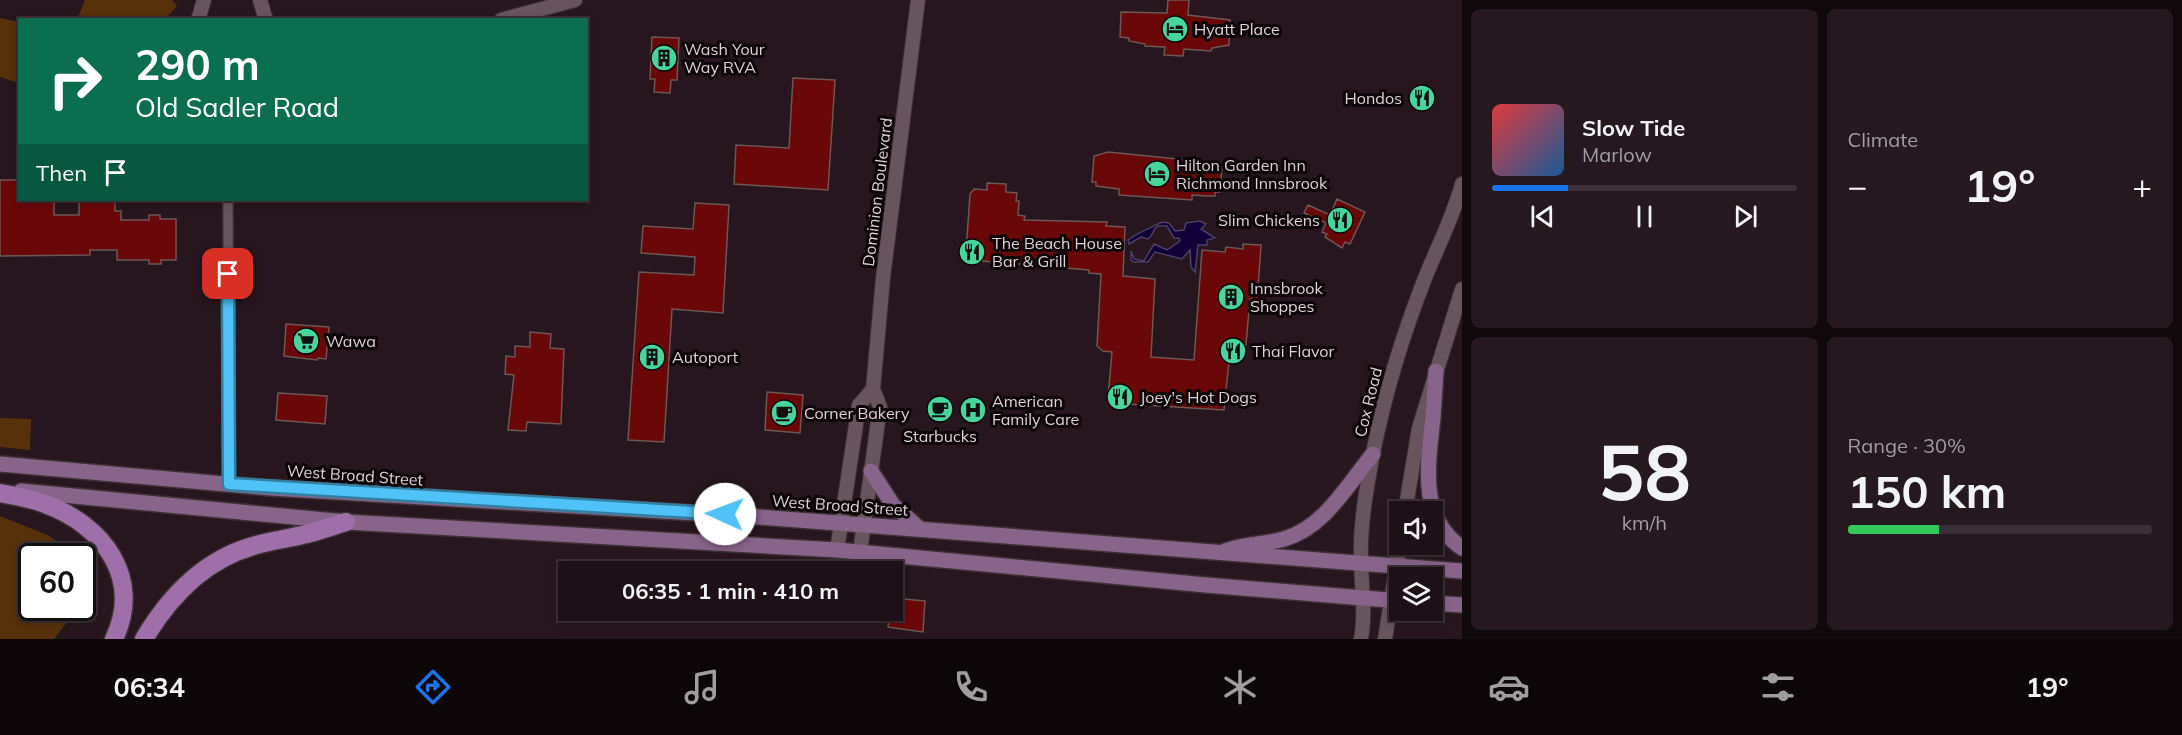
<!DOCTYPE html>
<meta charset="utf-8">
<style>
:root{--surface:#1d1016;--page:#25191f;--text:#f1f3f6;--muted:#a09da1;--line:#3b3035;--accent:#1a73e8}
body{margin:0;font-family:Mulish,sans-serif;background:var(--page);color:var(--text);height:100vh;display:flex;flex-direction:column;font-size:22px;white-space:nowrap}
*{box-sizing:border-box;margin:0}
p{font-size:20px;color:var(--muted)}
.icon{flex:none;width:33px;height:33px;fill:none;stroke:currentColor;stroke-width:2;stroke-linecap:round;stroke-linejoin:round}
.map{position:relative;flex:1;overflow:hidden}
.sheet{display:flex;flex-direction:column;gap:9px;padding:9px;background:#10090c;width:720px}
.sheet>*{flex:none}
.guide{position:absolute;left:18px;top:18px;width:570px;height:183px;border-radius:0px;box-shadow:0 3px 9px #0003,0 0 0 2px var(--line);background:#0b6e4f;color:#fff;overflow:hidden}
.fabs{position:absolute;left:1389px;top:501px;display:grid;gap:12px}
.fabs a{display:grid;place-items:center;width:54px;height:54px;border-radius:0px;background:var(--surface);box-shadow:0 3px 9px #0003,0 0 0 2px var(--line);font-size:30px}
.speed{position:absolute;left:18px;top:543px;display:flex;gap:12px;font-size:30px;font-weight:700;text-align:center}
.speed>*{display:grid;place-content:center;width:78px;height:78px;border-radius:50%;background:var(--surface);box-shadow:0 3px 9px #0003,0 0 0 2px var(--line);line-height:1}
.speed .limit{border:3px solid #111;border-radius:9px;background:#fff;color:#111}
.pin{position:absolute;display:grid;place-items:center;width:51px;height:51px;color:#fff;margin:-26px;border-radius:12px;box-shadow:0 3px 9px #0006}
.me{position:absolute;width:66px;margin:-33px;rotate:272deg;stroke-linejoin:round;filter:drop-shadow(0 0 4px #0008)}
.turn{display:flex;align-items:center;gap:21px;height:126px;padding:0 18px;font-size:27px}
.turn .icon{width:78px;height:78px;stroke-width:2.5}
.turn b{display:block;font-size:42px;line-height:51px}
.then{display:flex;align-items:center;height:57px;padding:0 18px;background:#0003;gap:12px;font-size:22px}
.big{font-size:45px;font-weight:700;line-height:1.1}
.sheet .tile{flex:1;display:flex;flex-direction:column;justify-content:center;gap:9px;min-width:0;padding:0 21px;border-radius:9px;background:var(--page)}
.sheet .dial{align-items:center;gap:0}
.dial b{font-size:78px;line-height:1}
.song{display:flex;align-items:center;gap:18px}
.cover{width:72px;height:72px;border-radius:9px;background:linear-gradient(135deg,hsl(0 70% 55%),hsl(210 70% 35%))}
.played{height:6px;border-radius:3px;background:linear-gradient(90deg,var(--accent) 25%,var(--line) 25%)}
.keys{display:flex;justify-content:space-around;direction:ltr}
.heat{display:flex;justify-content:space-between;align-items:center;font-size:33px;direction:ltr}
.charge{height:9px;border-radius:4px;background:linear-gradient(90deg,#34c759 30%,var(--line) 0)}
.sheet .tiles{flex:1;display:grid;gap:9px;grid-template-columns:repeat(2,1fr)}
.trip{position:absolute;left:558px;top:561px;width:345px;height:60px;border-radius:0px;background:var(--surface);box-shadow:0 3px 9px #0003,0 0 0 2px var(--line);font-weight:700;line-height:60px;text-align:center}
.tabs{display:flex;height:96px;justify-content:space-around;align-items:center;background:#0c0609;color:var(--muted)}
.tabs .icon{width:42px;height:42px}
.tabs .current{color:var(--accent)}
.tabs b{font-size:27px;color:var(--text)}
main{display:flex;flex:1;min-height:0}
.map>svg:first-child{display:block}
.green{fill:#56310a}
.water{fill:#0f0037;stroke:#4d3f67;stroke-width:1.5}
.building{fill:#6a0709;stroke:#6c5754;stroke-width:1.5}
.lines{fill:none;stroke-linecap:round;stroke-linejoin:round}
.street-casing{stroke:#3d3135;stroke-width:12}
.secondary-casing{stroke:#3d3135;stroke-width:16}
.primary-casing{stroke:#3d3135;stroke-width:18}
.highway-casing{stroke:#3d3135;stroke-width:21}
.street{stroke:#68545c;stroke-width:9}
.secondary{stroke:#68545c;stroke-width:14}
.primary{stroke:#88648a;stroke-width:15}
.highway{stroke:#9e6fa9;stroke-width:18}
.route-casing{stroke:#337fa1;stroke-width:15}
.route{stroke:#4fc3f7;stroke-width:10}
.labels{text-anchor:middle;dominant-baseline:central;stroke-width:6;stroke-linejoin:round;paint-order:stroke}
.poi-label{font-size:16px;fill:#dfd3d7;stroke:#0b0507;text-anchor:start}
.street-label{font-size:16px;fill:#dfd3d7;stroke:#0b0507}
</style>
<main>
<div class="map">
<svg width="1462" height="639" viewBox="0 0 1462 639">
<rect width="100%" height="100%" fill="#27161d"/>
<path class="green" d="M85,0H172L177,6L165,19H72L78,17Z
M0,18L19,22V83L0,77Z
M0,418L31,419L30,450L0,447Z
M0,516L50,536L75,556H32V608H78L54,639H0Z"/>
<path class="water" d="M1200,221L1206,224L1201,229L1215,238L1207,240V245H1198L1195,272L1191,267L1190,250L1182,259L1155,252L1148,262H1134L1131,260V251L1134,259L1144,261L1154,244L1167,250L1180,241L1179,238H1174L1167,226C1150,224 1157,232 1148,239L1141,237L1129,244L1128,240C1138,232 1151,228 1162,222L1169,223L1175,231L1184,230L1186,223Z"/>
<path class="building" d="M1168,0H1189L1188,15L1230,20L1229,45L1212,48L1211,51L1184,49L1183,56L1164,55L1165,47L1145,46V44L1129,41V38L1120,37L1121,12L1167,13Z
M652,37L679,38L677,80H671L670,93L654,92L655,79H650Z
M793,78L835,80L828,190L734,184L736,145L789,148Z
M1108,152L1217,163V166L1222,167L1220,192H1215V196H1208L1192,195V200L1119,195V189L1096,186V182H1092L1094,156Z
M0,180H20V200H54V215H79V200H115V211H121V220H149V215H160V219H176V260H161V264H149V260H117V250H90V255L0,256Z
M987,183L1006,184V192L1017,193L1016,201H1019L1018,215L1025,216L1024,220L1107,222L1106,226L1125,227L1123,276L1155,279L1151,357L1194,360L1202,250L1225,252L1226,247L1243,249V244L1261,245L1258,289L1264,290L1263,300L1250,299L1246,344L1240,361H1229L1224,410L1111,403L1108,397L1112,352L1103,351L1097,346L1101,274L1089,273V270L970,260L966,252L970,194L974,189L987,190Z
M1337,199L1365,212L1350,244L1345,242L1342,248L1325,237L1327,234L1322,232L1326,223L1304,213L1308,205L1330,215Z
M695,203L729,205L723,313L672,309L664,442L628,440L639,272L694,275L695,257L641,253L643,226L693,229Z
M286,324L329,327L326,359L318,358L317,360L284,356Z
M530,332L551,334L550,348L564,349L561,424L527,422L526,431L508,430L514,375L505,374L506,356L515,357V346L530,347Z
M767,392L803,395L800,433L765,430Z
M278,393L327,396L325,424L276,420Z
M892,598L925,601L923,632L888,627L889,620L863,617V610H892Z"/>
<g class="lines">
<defs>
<path id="street" d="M228,200L229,484"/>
<path id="secondary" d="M260,0L266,20
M198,20L204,0
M501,20L575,0
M1405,512L1419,428L1462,289
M837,550L859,405L873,389
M860,552L880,407L873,389L883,278L918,0
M1361,639C1366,612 1361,585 1361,557C1360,523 1367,486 1373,453C1385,393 1403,334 1425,278C1438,246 1453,217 1462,184
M1385,639L1400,544"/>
<path id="primary" d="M1436,371C1435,387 1434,403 1433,418C1428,464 1418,518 1462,548
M0,464L270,488L746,516L1462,571
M871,471L893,505L920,529
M21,491L346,522L837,550L1206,585L1400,601
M1225,551C1246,543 1263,545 1284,539C1325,527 1347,485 1373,454
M1432,603L1462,605"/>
<path id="highway" d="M0,493C15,496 31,498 45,504C103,525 143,578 114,639
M144,639C169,597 204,560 253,546C269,541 286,539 302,535C317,532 332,526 346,522"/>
</defs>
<use href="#street" class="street-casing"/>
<use href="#secondary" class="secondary-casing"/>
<use href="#primary" class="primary-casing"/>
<use href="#highway" class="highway-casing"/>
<use href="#street" class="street"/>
<use href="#secondary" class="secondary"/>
<use href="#primary" class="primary"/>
<use href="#highway" class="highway"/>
</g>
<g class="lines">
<defs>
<path id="route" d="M228,274L229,484L725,514"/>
</defs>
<use href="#route" class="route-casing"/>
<use href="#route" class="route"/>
</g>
<defs>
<symbol id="hotel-disc" viewBox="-11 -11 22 22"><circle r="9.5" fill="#49d49c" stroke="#0b0507"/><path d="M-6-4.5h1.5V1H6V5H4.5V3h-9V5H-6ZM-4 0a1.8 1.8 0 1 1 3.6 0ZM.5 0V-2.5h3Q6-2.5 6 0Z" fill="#111"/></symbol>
<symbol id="building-disc" viewBox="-11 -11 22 22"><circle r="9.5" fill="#49d49c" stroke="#0b0507"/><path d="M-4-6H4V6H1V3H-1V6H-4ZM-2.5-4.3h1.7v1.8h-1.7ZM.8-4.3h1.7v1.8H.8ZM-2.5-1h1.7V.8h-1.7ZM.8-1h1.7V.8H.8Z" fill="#111"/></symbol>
<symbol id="restaurant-disc" viewBox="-11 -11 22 22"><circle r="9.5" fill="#49d49c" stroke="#0b0507"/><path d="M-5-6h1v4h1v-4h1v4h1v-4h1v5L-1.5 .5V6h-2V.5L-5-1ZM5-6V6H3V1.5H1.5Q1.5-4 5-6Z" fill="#111"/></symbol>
<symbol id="supermarket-disc" viewBox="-11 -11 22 22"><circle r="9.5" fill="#49d49c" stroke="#0b0507"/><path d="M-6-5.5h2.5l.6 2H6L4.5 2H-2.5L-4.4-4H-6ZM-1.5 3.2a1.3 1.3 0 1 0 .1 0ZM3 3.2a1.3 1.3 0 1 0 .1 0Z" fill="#111"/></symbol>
<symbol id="cafe-disc" viewBox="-11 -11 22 22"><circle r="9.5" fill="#49d49c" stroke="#0b0507"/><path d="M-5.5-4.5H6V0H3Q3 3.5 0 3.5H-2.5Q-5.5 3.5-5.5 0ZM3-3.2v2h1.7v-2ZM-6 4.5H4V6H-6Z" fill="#111"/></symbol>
<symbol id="hospital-disc" viewBox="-11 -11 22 22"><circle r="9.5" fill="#49d49c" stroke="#0b0507"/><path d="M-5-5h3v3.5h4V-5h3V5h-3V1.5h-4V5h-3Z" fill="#111"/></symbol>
</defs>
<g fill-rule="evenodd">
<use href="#hotel-disc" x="1160" y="14" width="30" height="30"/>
<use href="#building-disc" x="649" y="43" width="30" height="30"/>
<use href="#restaurant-disc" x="1407" y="83" width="30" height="30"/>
<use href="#hotel-disc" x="1142" y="159" width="30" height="30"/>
<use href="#restaurant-disc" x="1325" y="205" width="30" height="30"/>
<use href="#restaurant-disc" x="957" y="237" width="30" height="30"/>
<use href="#building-disc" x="1216" y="282" width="30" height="30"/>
<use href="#supermarket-disc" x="291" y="326" width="30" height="30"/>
<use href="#restaurant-disc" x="1218" y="336" width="30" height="30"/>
<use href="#building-disc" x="637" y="342" width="30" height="30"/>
<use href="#restaurant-disc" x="1105" y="382" width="30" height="30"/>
<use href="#cafe-disc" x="925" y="394" width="30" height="30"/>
<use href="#hospital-disc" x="958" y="395" width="30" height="30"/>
<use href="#cafe-disc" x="769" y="398" width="30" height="30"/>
</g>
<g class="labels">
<g class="poi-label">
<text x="1194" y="29">Hyatt Place</text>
<text x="684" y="49">Wash Your<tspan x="684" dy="18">Way RVA</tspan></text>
<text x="1402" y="98" text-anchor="end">Hondos</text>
<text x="1176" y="165">Hilton Garden Inn<tspan x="1176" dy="18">Richmond Innsbrook</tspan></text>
<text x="1320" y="220" text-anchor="end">Slim Chickens</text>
<text x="992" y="243">The Beach House<tspan x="992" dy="18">Bar &amp; Grill</tspan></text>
<text x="1250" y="288">Innsbrook<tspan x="1250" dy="18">Shoppes</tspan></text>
<text x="326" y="341">Wawa</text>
<text x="1252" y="351">Thai Flavor</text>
<text x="672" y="357">Autoport</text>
<text x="1140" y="397">Joey's Hot Dogs</text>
<text x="992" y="401">American<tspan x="992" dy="18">Family Care</tspan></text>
<text x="804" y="413">Corner Bakery</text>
<text x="940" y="436" text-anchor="middle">Starbucks</text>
</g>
<g class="street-label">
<text transform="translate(877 192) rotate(-83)">Dominion Boulevard</text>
<text transform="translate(1368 402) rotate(-76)">Cox Road</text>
<text transform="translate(355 475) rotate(4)">West Broad Street</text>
<text transform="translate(840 505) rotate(4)">West Broad Street</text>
</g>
</g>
</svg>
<div class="fabs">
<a><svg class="icon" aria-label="sound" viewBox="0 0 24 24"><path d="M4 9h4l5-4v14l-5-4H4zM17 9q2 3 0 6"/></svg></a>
<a><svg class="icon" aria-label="layers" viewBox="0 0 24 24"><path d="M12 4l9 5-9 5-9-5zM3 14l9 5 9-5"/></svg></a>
</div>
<div class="speed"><div class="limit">60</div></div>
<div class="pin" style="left:228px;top:274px;background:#d93025"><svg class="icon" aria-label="arrive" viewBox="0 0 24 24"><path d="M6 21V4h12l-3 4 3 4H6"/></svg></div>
<svg class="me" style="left:725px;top:514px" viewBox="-20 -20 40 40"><circle r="19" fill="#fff"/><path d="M0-13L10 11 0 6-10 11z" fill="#4fc3f7"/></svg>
<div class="trip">06:35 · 1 min · 410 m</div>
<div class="guide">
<div class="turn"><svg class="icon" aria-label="right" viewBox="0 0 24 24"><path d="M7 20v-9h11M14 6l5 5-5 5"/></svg><div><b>290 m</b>Old Sadler Road</div></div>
<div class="then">Then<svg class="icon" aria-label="arrive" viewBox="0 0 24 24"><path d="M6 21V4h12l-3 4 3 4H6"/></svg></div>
</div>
</div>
<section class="sheet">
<div class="tiles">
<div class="tile">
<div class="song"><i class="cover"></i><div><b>Slow Tide</b><p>Marlow</p></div></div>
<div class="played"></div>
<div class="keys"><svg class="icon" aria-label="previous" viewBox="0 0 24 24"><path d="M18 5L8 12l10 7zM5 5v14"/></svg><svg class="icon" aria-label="pause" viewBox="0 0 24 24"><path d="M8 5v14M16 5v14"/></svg><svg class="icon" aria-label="next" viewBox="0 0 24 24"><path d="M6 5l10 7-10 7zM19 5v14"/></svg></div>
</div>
<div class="tile"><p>Climate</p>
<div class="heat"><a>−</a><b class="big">19°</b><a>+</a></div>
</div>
<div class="tile dial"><b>58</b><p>km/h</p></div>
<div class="tile"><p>Range · 30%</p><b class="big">150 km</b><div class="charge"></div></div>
</div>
</section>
</main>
<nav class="tabs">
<b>06:34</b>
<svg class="icon current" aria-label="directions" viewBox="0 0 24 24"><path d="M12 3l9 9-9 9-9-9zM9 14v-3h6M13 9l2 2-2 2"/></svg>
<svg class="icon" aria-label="music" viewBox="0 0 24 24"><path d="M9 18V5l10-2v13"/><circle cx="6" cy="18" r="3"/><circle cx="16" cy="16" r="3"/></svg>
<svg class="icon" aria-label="phone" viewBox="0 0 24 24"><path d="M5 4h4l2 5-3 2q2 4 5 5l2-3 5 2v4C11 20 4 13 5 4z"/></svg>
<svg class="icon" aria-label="climate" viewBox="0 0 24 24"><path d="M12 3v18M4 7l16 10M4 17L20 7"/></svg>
<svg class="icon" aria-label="car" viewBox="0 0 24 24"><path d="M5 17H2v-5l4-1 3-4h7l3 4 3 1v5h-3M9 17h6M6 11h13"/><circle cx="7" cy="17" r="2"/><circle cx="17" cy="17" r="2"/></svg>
<svg class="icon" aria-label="filters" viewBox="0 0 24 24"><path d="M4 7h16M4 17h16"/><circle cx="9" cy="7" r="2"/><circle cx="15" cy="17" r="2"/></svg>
<b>19°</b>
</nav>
